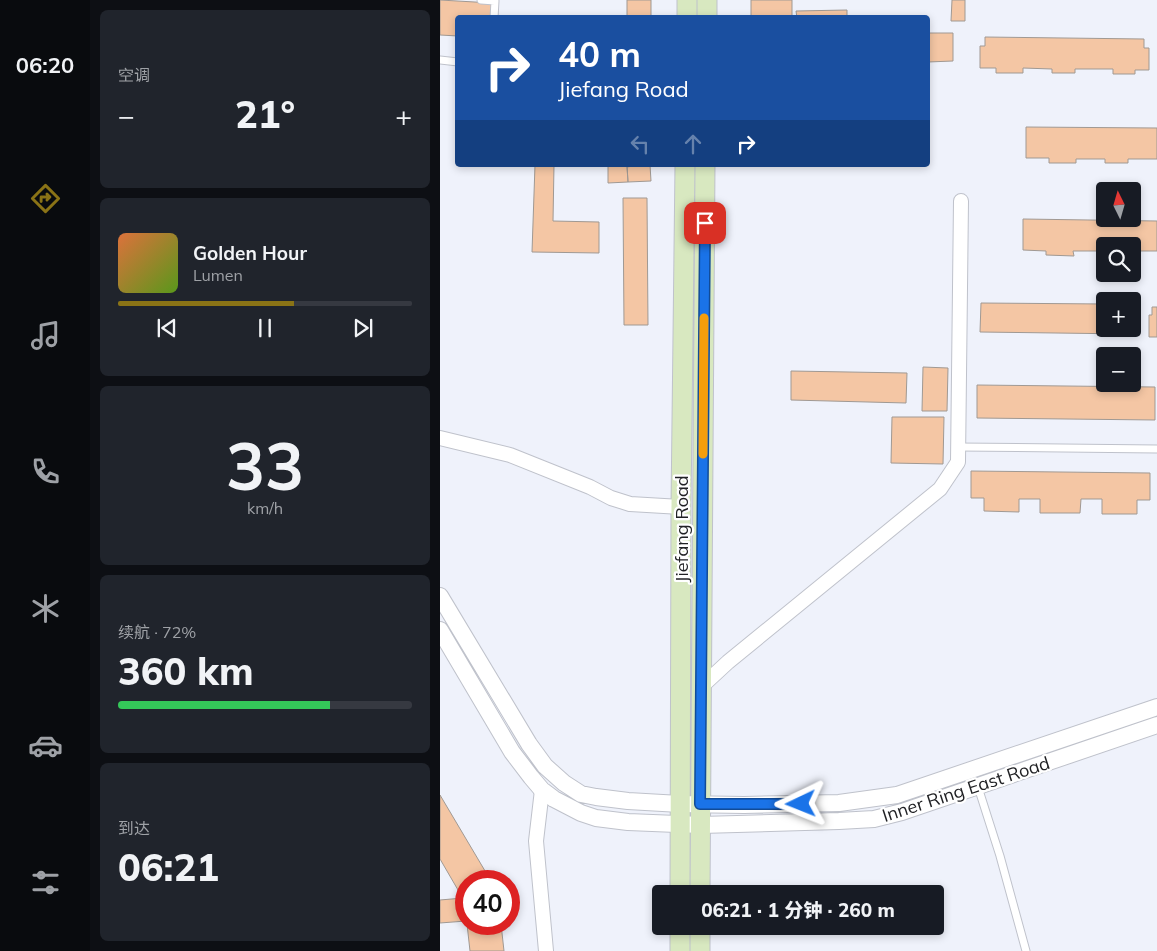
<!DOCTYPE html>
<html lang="zh">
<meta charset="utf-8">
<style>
:root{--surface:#171b24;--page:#20242c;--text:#f1f3f6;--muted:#9ea1a6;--line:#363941;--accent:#8a7316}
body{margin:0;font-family:Mulish,"Noto Sans SC",sans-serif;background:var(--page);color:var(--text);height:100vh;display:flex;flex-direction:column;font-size:19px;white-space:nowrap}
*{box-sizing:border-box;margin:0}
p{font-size:16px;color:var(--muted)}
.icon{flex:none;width:28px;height:28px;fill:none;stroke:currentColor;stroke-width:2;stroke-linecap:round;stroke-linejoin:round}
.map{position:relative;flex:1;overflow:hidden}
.drawer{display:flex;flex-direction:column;gap:10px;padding:10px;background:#0d0f14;width:350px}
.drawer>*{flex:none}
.hud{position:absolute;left:15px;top:15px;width:475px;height:152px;border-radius:5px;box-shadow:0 2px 8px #0003;background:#1a4fa0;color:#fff;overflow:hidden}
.needle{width:32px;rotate:355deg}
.tools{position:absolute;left:656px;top:182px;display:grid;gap:10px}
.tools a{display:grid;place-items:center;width:45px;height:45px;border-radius:5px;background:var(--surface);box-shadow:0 2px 8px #0003;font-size:25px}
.speed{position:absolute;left:15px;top:870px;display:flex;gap:10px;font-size:25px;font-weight:700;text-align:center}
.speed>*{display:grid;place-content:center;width:65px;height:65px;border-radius:50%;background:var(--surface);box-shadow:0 2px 8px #0003;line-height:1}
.speed .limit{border:8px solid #d22;background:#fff;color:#111}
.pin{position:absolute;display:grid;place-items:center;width:42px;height:42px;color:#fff;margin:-21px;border-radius:10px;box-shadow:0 2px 8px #0006}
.me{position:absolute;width:55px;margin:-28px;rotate:268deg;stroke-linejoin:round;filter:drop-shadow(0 0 4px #0008)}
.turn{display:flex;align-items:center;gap:18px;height:105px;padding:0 20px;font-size:22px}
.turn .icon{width:65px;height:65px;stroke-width:2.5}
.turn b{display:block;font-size:35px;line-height:42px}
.lanes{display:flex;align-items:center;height:48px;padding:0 20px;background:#0003;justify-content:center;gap:25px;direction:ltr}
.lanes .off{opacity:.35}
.big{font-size:38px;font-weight:800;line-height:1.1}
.drawer .card{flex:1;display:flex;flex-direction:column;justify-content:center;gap:8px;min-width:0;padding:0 18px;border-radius:8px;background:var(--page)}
.drawer .dial{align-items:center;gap:0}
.dial b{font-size:65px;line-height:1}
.song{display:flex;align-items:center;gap:15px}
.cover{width:60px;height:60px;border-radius:8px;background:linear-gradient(135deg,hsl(20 70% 55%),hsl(90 70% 35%))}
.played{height:5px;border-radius:2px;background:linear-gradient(90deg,var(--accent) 60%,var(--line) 60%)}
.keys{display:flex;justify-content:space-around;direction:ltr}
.heat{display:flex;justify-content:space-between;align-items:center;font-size:28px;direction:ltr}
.charge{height:8px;border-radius:4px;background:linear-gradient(90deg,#34c759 72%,var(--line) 0)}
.trip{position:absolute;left:212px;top:885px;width:292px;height:50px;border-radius:5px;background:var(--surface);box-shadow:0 2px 8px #0003;font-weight:800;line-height:50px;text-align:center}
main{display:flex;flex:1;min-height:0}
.menu{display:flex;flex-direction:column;width:90px;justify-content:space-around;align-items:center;background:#090b0e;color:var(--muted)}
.menu .icon{width:35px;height:35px}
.menu .active{color:var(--accent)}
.menu b{font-size:22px;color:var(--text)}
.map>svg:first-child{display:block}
.building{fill:#f4c6a4;stroke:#a09993}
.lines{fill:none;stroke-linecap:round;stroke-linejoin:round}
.service-casing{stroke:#bfc2cb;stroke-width:9}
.minor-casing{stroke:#bfc2cb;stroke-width:16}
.tertiary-casing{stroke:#bfc2cb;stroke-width:18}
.secondary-casing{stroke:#bfc2cb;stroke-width:21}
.service{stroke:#fff;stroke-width:7}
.minor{stroke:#fff;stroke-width:14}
.tertiary{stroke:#fff;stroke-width:16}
.secondary{stroke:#d8e8c0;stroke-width:19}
.route-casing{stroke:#114b97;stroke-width:12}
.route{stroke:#1a73e8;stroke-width:9}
.slow{stroke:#f59e0b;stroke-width:9}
.labels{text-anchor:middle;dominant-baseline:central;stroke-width:4.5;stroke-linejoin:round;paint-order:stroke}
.street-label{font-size:18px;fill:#202124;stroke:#fff}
</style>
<main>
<nav class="menu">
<b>06:20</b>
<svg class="icon active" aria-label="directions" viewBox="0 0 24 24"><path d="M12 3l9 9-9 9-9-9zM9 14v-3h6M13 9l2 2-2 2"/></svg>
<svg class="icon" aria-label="music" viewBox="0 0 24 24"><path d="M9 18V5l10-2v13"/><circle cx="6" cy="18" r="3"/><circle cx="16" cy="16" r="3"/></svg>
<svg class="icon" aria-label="phone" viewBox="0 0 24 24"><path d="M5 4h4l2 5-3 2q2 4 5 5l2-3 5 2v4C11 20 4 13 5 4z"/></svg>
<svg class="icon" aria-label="climate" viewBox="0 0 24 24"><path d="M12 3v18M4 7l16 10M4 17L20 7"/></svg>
<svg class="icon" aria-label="car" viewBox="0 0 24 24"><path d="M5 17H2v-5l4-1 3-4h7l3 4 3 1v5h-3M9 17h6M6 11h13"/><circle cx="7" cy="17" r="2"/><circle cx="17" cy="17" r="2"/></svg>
<svg class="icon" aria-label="filters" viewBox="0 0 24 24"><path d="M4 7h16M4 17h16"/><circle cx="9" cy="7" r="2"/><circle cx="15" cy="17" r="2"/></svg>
</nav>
<section class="drawer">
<div class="card"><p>空调</p>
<div class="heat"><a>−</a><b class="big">21°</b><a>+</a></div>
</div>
<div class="card">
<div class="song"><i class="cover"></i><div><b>Golden Hour</b><p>Lumen</p></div></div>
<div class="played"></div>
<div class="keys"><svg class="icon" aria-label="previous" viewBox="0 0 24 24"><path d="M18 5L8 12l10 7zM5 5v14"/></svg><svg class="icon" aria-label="pause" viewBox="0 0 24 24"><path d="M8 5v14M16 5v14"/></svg><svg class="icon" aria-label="next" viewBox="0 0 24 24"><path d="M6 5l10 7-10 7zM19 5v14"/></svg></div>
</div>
<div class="card dial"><b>33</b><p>km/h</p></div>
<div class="card"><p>续航 · 72%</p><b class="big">360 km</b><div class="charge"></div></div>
<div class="card"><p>到达</p><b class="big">06:21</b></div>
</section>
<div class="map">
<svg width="717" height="951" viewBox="0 0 717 951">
<rect width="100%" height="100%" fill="#eff2fb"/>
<path class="building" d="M0,0L52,3L51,18H18V36L0,35Z
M187,0H211V18H187Z
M311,0H352V18H311Z
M512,0H525V21H511Z
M407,10V18H357L356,11Z
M488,33H513V61L488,62Z
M545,37L704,39V48H709V70H695V74H673V69H635V73H612V69L583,68V73H556V68H540V46H545Z
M586,127L717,128V159H688V163H665V159H636V163H609V158H586Z
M95,165H114L113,221L159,222V253L92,252Z
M168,165H187L188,182L168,183Z
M192,165H210L211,181L188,182L187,167L193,166Z
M183,198H207L208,325H184Z
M583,219L717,221V251H692V246H665V255H662V251H633L634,256L606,255V251L583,250Z
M541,303L665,304V329H690V334L540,332Z
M712,307H717V337H709V315H712Z
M483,367L508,368L507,411H482Z
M351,371L467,373L466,403L351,400Z
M537,385L715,387V420L537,418Z
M452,417H504L503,464L451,463Z
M531,471L710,473V500H697V514H662V499H641L640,513H600V499H579V512L544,511V498H531Z
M0,795L51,881H26V915L25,902L0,859Z
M23,898L25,902L26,921L0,923V900Z
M27,924H61L64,951H30Z"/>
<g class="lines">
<defs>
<path id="service" d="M41,0L55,1L54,18
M0,60L18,62
M518,447L717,449
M538,787L560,856L586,951"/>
<path id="minor" d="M0,438L70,455L150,487L171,498L190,504L241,507
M261,687L288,662L500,489L518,462L521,201
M102,790L96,841L106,951"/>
<path id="tertiary" d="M0,596L89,744L105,766L124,783L141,794L156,797L188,801L240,804L304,805L399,803L457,795L717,707
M0,630L72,752L91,777L102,790L114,799L141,813L156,818L188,822L261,825L399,821L434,819L462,812L717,725"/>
<path id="secondary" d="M247,18V0
M267,18V0
M240,894L241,507L245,165
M260,894L265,165
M240,926V951
M260,951V926"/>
</defs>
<use href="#service" class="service-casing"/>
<use href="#minor" class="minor-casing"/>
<use href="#tertiary" class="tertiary-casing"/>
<use href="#secondary" class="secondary-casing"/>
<use href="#service" class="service"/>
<use href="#minor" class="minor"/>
<use href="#tertiary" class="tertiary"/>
<use href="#secondary" class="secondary"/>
</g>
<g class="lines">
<defs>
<path id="route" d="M265,223L260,804H361"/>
</defs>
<use href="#route" class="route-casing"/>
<use href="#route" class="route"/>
<path class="slow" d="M263,454L264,318"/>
</g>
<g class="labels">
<g class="street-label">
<text transform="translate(241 529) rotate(-90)">Jiefang Road</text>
<text transform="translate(526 789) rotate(-18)">Inner Ring East Road</text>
</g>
</g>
</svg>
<div class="tools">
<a><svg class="needle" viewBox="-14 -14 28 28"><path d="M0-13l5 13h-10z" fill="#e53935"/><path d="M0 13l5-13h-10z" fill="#9ea1a6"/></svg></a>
<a><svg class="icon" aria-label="search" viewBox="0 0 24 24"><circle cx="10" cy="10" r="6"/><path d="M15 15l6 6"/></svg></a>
<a>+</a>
<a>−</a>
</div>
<div class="speed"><div class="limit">40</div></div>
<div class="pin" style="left:265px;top:223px;background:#d93025"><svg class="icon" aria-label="arrive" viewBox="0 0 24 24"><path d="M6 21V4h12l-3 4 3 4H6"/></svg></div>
<svg class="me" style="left:361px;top:804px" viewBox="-20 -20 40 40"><path d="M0-17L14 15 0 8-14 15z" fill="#1a73e8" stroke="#fff" stroke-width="4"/></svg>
<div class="trip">06:21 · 1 分钟 · 260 m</div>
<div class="hud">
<div class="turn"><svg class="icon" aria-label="right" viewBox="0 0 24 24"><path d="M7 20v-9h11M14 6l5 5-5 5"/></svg><div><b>40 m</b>Jiefang Road</div></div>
<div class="lanes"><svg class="icon off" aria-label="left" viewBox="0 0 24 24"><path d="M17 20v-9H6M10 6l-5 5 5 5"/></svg><svg class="icon off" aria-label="ahead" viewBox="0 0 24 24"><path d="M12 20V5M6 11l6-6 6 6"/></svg><svg class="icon" aria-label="right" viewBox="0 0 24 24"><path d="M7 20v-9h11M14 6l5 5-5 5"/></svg></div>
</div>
</div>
</main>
